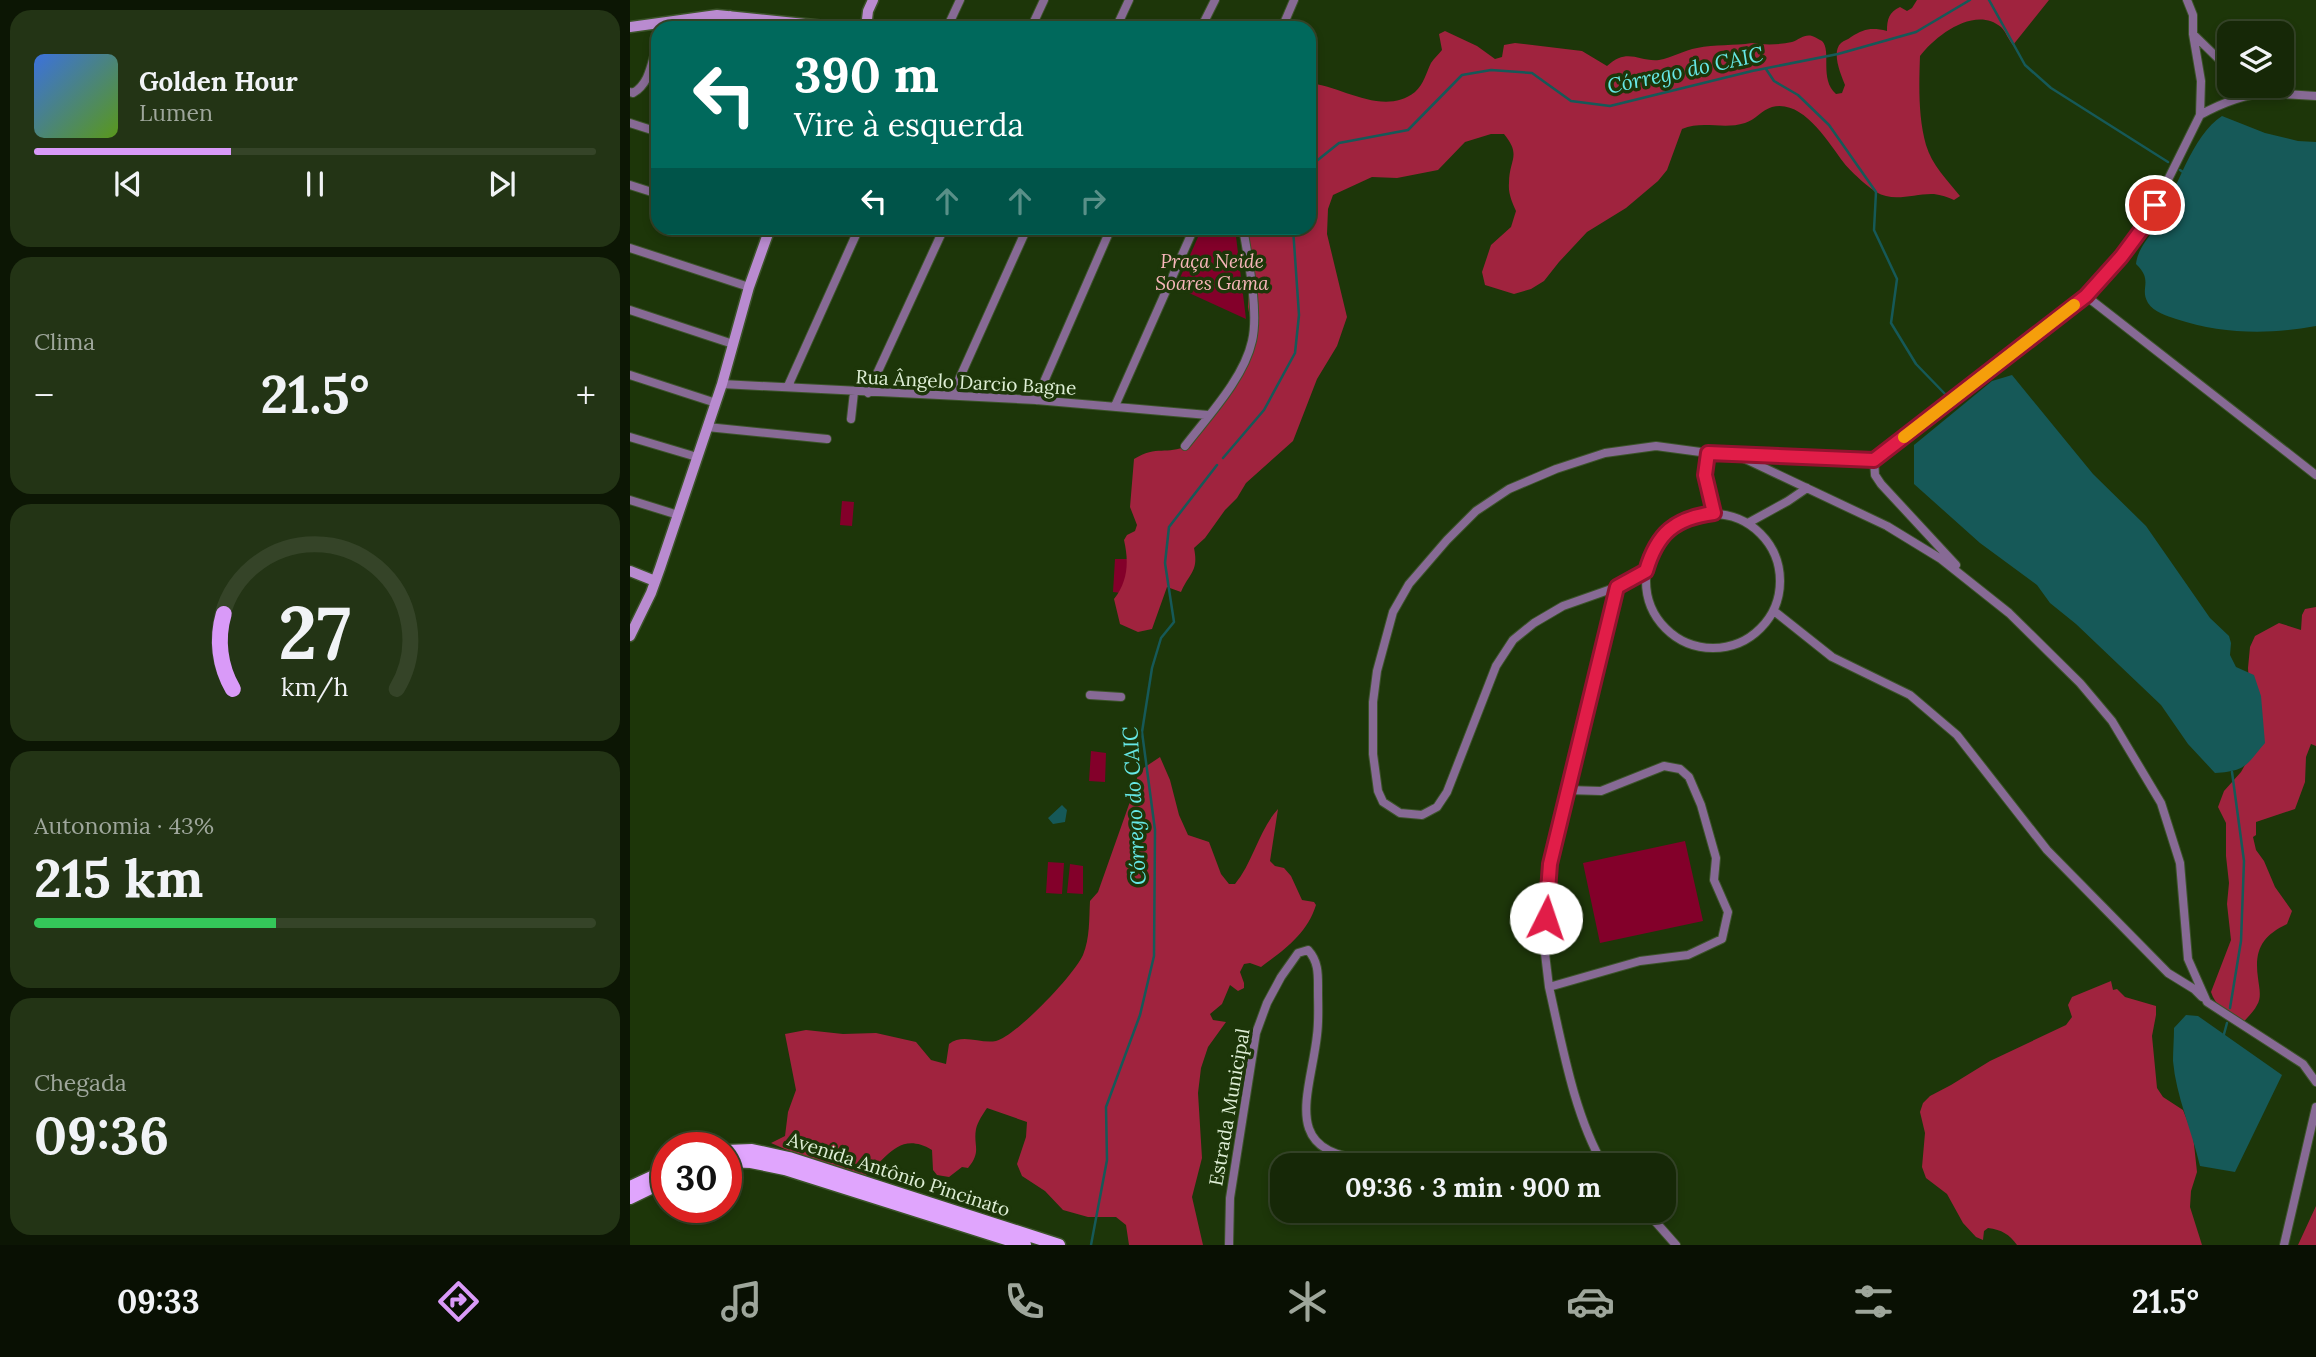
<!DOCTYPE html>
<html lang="pt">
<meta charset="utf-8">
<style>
:root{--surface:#162807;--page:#233415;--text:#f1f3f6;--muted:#9ea69b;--line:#354428;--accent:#d99af8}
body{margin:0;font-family:Lora,serif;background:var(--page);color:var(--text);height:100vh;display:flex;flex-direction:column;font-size:26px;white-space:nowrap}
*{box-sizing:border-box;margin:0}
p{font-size:23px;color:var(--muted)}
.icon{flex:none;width:38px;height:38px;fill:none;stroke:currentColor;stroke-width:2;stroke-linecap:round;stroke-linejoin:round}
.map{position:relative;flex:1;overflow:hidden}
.side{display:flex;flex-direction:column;gap:10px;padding:10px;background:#0c1604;width:630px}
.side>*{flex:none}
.banner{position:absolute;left:21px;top:21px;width:665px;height:214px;border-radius:21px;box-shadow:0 4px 10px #0003,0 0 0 2px var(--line);background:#00695c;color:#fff;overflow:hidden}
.tools{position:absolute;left:1587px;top:21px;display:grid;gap:14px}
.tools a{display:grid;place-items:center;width:77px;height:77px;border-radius:14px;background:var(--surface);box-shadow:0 4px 10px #0003,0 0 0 2px var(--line);font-size:35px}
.speed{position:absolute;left:21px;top:1132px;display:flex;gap:14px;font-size:35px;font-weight:700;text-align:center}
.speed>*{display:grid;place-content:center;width:91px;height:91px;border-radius:50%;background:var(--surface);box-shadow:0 4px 10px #0003,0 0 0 2px var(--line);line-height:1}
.speed .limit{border:10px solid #d22;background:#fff;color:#111}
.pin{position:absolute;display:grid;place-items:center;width:60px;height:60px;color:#fff;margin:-30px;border:4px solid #fff;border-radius:50%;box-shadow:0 2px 7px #0007}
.me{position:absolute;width:77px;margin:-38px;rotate:4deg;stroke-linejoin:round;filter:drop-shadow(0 0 5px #0008)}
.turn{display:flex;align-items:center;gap:24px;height:147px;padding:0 28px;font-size:32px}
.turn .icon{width:91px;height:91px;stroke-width:2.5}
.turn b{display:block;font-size:49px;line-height:60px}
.lanes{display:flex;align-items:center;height:66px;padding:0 28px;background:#0003;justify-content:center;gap:35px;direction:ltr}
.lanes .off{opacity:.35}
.big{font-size:52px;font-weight:700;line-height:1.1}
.side .widget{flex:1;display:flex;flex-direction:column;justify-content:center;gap:10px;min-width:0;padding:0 24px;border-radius:21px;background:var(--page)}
.side .dial{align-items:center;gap:0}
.dial svg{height:182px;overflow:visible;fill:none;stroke:var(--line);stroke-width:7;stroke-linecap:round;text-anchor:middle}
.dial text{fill:var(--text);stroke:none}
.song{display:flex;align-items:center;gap:21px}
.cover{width:84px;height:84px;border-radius:10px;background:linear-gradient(135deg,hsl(220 70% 55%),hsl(90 70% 35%))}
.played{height:7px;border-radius:4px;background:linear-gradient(90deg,var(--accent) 35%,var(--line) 35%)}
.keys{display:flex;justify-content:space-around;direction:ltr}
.heat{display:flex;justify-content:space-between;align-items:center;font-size:38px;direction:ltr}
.charge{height:10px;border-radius:5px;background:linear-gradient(90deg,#34c759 43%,var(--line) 0)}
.trip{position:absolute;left:640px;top:1153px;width:406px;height:70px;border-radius:21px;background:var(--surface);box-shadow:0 4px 10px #0003,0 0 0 2px var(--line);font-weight:700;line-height:70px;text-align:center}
.tabs{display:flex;height:112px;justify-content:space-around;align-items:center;background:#091003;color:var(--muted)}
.tabs .icon{width:49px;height:49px}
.tabs .on{color:var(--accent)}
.tabs b{font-size:32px;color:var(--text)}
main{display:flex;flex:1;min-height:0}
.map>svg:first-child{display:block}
.green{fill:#83002a}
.forest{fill:#a0233e}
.water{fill:#165958}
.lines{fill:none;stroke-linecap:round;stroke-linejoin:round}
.stream{stroke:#165958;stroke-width:2.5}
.street-casing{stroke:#3c532a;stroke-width:10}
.secondary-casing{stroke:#3c532a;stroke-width:13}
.primary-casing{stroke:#3c532a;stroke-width:15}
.street{stroke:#876a95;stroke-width:8}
.secondary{stroke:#b98bd0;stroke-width:10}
.primary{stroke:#e0a5fd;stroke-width:12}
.route-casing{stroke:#92132f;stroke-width:18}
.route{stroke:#e11d48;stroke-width:12}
.slow{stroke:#f59e0b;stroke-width:12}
.labels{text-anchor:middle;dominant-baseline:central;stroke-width:7;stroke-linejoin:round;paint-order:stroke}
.park-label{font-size:19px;font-style:italic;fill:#f7b6ba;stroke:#1d3609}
.street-label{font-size:19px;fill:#deeed5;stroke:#1d3609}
.water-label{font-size:21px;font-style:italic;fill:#66e8e6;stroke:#1d3609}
</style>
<main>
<section class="side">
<div class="widget">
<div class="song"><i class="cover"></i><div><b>Golden Hour</b><p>Lumen</p></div></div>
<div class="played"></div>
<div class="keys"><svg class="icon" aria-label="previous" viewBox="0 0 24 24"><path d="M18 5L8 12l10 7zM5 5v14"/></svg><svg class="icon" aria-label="pause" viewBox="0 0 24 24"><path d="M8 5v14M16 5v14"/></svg><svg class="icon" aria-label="next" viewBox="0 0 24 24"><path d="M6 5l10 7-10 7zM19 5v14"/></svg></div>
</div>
<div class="widget"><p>Clima</p>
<div class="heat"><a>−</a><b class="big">21.5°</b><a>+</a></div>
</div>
<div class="widget dial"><svg viewBox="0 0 100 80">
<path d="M14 69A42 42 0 1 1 86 69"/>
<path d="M14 69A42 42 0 0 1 10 36" stroke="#d99af8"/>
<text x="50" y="56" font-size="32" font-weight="700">27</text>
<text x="50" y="72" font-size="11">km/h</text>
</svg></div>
<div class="widget"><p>Autonomia · 43%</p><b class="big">215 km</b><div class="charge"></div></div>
<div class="widget"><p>Chegada</p><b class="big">09:36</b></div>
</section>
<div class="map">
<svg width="1686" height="1245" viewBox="0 0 1686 1245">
<rect width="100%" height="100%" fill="#1d3609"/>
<path class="green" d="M572,228H605L616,319L546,287Z
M212,501L224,502L222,526L210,525Z
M485,559H502L500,594L483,592Z
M461,751L476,753L475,782L459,781Z
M1055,841L1073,921L970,943L953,863Z
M418,862L434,863L432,894L416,893Z
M440,864L453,866V894L437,893Z"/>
<path class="forest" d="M1287,0H1419L1383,45C1378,39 1376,32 1371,27C1345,5 1305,36 1290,56C1289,84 1288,117 1296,145C1302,165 1317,180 1330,196L1324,200C1318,197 1311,195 1304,194C1285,193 1264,203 1246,192C1238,187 1219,170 1214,163C1198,142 1173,99 1142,107C1132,110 1125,120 1115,123C1093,130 1073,120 1052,129L1037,170L1028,181L996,208L957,232L929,262L914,281L901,289L884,294L855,285L852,272L861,245L881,227L886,211C882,202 878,193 879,183C879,159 892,156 874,134H861L835,142L808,170L767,178L742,177L703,195L698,209L697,234L717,317L707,346L687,379L663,441L616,483L607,498L595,510L575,538L564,548C569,572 559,573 551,592L537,587L522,629L508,632L490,624L484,599C498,581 499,562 494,540L497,535L505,531L507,525L500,507L504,459C527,445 537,455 557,446L609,378L623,335L618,307L621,250L613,228H679V83C712,86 753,117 785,92C794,84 796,73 801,63C804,58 809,54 812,50L809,34L815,31L847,46L865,59L872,57L874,45L885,43L952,51L977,66C998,47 1008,62 1029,60C1042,58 1054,50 1067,48C1085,44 1104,46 1122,43C1134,45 1149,45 1162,42C1169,40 1174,34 1182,36C1183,36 1192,41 1192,41C1202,51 1189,79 1206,94L1212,93L1215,85C1211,75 1201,52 1211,43C1214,40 1218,40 1221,37C1234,29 1241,27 1257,31C1257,19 1259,12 1270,7L1277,11L1282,8Z
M1686,607V746L1681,744L1676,757L1675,782L1665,809L1626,822V835L1623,837L1626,850L1634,861L1645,887L1662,911L1657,924C1632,936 1624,950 1628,978C1629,987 1632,997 1627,1005C1624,1012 1617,1017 1613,1023C1599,1014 1586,1008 1581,992L1601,940L1597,904L1599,883L1596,856V823L1588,807L1594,791L1611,772L1623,751L1618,668L1620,647L1625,636L1649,623L1671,630L1672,615L1675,609Z
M530,757L540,780L549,815L558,835L579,842L591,874L599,884H605C623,862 630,828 648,809L640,861L645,866L654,868L661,876L672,900L684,902L686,905C677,934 654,950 631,967L620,963L614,964L610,972L614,983V988L608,991L600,985L592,1004L580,1014L583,1020L596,1022L578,1047L571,1068L568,1093L572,1158L562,1197L573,1245H499L496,1225L486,1217H458L433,1210L415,1191L392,1176L387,1164L396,1137L397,1122L357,1108C353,1114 348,1121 346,1129C343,1146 352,1151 338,1168L332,1167L319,1177L307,1175L303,1170L302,1150C266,1129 256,1163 228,1181L141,1143L155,1136L158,1112L166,1090L155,1034L176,1030L213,1034L246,1033L286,1042L301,1060L316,1064L319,1044C333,1033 350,1044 366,1041C386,1036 444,975 453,955C460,938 459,919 460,901L468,892L502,796L509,771Z
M1481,981L1483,990L1487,989L1495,997L1526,1006V1015L1522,1036L1527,1088L1533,1097L1553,1110L1563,1135L1567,1172L1561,1191L1560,1207L1572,1245H1387C1379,1234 1372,1230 1358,1228L1354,1231L1353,1240L1346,1237L1333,1223L1317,1194L1296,1178L1292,1167L1295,1133L1290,1112L1293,1103L1300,1096L1321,1085L1360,1061L1436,1025L1442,1017L1438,1005L1442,997Z
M1686,1206V1245H1668Z"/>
<path class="water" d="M1592,116L1635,133L1668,141L1686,142V326C1638,335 1592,334 1546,319C1537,316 1524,312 1518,303C1509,288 1524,281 1506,264C1508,247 1520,237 1529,222C1546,191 1562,135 1592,116Z
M1382,375L1463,474L1516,526L1580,618L1599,636L1601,643L1600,655L1606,667L1624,675L1631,696L1635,743C1616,765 1617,771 1585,773L1558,744L1531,705L1446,624L1420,603L1407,585L1350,543L1284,484V445L1362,381Z
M432,805L437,810L435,822L423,824L418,818Z
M1556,1015L1568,1016L1652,1075L1605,1172L1570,1166C1562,1131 1546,1096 1543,1061C1543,1050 1544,1039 1544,1028Z"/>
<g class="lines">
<path class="stream" d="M1359,0L1395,65L1421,88L1538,162
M1136,69L1144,81L1168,95L1199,125L1246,192L1244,230L1267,279L1261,323L1286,364L1316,395
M679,167L709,143L778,130L832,75L861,70L902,73L941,101L980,106L1122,71L1208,54L1286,32L1340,0
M1550,170L1553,172
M593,458L634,410L665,353L669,315L663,228
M1600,1008L1611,941L1614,861L1602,772
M1594,1034L1597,1023
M461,1245L477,1160L476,1107L510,1015L524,956L525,830L512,732L522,668L531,638L544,622L535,563L539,527L587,465"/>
<defs>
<path id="street" d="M317,28L330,0
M401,28L414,0
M486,28L499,0
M571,28L585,0
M652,28L664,0
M1565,36L1600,70
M1621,86L1638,93L1686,96
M0,92L3,93C19,84 21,65 26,49
M1570,115C1590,104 1614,94 1638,93
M0,123L28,132
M0,185L28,194
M128,228L138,231
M513,228L562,232
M0,248L119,287
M1456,296L1686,475
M0,310L103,344
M0,375L86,403
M92,384L406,400L578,415
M158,386L229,228
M238,393L314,228
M322,395L397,228
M406,400L481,228
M485,406L564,228
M221,419L224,392
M77,427L197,439
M0,437L67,457
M555,446C578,416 614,378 622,341C629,312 618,258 613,228
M1078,453L1075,475L1084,513
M1109,456L1257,526L1311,559L1379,613L1450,683L1482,721L1531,803L1550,863L1558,959L1577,1002L1673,1064L1686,1082
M1244,460L1245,475L1251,484L1326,565
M0,500L48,515
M1016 581a67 67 0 1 1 134 0a67 67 0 1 1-134 0Z
M1118,523L1158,501L1177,488
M1016,571L987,587L933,606L904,623L883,640L866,666L817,792L807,807L792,815L770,813L753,802L748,791L743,754V702L747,671L763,612L779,584L817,540L846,511L879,489L926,469L975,453L1026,446L1078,453L1244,460L1456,296L1491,257L1517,222L1570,115L1571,81L1563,34V15L1557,0
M1144,611L1202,657L1280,695L1327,735L1417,850L1538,973L1564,989L1572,997
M460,695L491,697
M937,790L971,791L1034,766L1050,769L1059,777L1071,805L1086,858L1084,880L1098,912L1092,939L1058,955L1010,961L919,987C932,1044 944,1115 974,1166
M919,987L914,945L920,864L987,587
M1016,1211L1046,1245
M599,1245L600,1198L626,1033L637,1003L651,977L668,953L678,950C689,962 688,975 688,991C688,1005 689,1020 687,1035C681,1092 649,1153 735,1159
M1654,1245L1686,1107"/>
<path id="secondary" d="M68,18L78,22L83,28
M0,27L87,15L214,28
M93,28L100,16
M236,28L238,11L243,0
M0,571L25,581
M0,636L21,593L30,568L92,384L119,287L140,228"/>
<path id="primary" d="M96,1151L122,1150L159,1158L429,1245
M96,1161L121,1162L155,1169L395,1245
M0,1187L37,1170
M0,1198L37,1180"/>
</defs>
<use href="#street" class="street-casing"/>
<use href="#secondary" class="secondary-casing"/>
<use href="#primary" class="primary-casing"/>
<use href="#street" class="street"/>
<use href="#secondary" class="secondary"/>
<use href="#primary" class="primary"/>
</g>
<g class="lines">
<defs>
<path id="route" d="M916,918L920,864L987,587L1016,571C1027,533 1045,518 1084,513L1075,475L1078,453L1244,460L1456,296L1491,257L1517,222L1525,205"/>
</defs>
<use href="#route" class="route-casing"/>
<use href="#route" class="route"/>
<path class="slow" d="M1274,437L1444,305"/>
</g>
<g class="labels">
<g class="park-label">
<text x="582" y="261">Praça Neide<tspan x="582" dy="22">Soares Gama</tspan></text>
</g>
<g class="street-label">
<text transform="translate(336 382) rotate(3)">Rua Ângelo Darcio Bagne</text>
<text transform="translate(599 1107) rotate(-80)">Estrada Municipal</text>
<text transform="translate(269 1174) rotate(18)">Avenida Antônio Pincinato</text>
</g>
<g class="water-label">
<text transform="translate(1055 70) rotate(-12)">Córrego do CAIC</text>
<text transform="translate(504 806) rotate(-93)">Córrego do CAIC</text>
</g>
</g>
</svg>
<div class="tools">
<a><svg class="icon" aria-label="layers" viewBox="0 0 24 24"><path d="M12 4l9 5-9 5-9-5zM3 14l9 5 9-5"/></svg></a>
</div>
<div class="speed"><div class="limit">30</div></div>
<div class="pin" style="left:1525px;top:205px;background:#d93025"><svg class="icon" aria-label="arrive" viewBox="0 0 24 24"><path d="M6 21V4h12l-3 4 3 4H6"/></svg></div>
<svg class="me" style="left:916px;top:918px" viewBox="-20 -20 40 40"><circle r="19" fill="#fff"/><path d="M0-13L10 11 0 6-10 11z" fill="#e11d48"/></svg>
<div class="trip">09:36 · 3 min · 900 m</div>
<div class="banner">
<div class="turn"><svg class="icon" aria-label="left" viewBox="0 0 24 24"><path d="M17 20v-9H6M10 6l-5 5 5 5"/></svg><div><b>390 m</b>Vire à esquerda</div></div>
<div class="lanes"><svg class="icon" aria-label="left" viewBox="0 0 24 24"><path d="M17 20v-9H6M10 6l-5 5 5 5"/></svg><svg class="icon off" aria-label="ahead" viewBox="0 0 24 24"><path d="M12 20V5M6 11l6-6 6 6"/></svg><svg class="icon off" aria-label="ahead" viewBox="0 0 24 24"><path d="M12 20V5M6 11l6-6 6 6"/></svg><svg class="icon off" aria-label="right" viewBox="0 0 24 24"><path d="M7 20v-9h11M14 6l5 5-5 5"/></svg></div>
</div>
</div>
</main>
<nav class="tabs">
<b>09:33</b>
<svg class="icon on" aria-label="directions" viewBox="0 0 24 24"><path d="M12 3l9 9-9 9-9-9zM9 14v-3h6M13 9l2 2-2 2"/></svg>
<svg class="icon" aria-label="music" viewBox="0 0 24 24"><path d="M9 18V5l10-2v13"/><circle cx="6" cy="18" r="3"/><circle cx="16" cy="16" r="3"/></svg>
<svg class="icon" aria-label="phone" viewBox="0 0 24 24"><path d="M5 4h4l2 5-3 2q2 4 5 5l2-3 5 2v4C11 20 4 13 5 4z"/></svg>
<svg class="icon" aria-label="climate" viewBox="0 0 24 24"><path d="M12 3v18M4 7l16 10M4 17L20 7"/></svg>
<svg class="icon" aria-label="car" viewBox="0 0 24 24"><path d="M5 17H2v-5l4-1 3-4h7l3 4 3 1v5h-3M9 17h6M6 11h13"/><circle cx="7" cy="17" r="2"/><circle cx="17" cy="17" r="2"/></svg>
<svg class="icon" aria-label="filters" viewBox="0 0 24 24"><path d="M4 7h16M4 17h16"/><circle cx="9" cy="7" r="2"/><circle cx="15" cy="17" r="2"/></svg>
<b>21.5°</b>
</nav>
